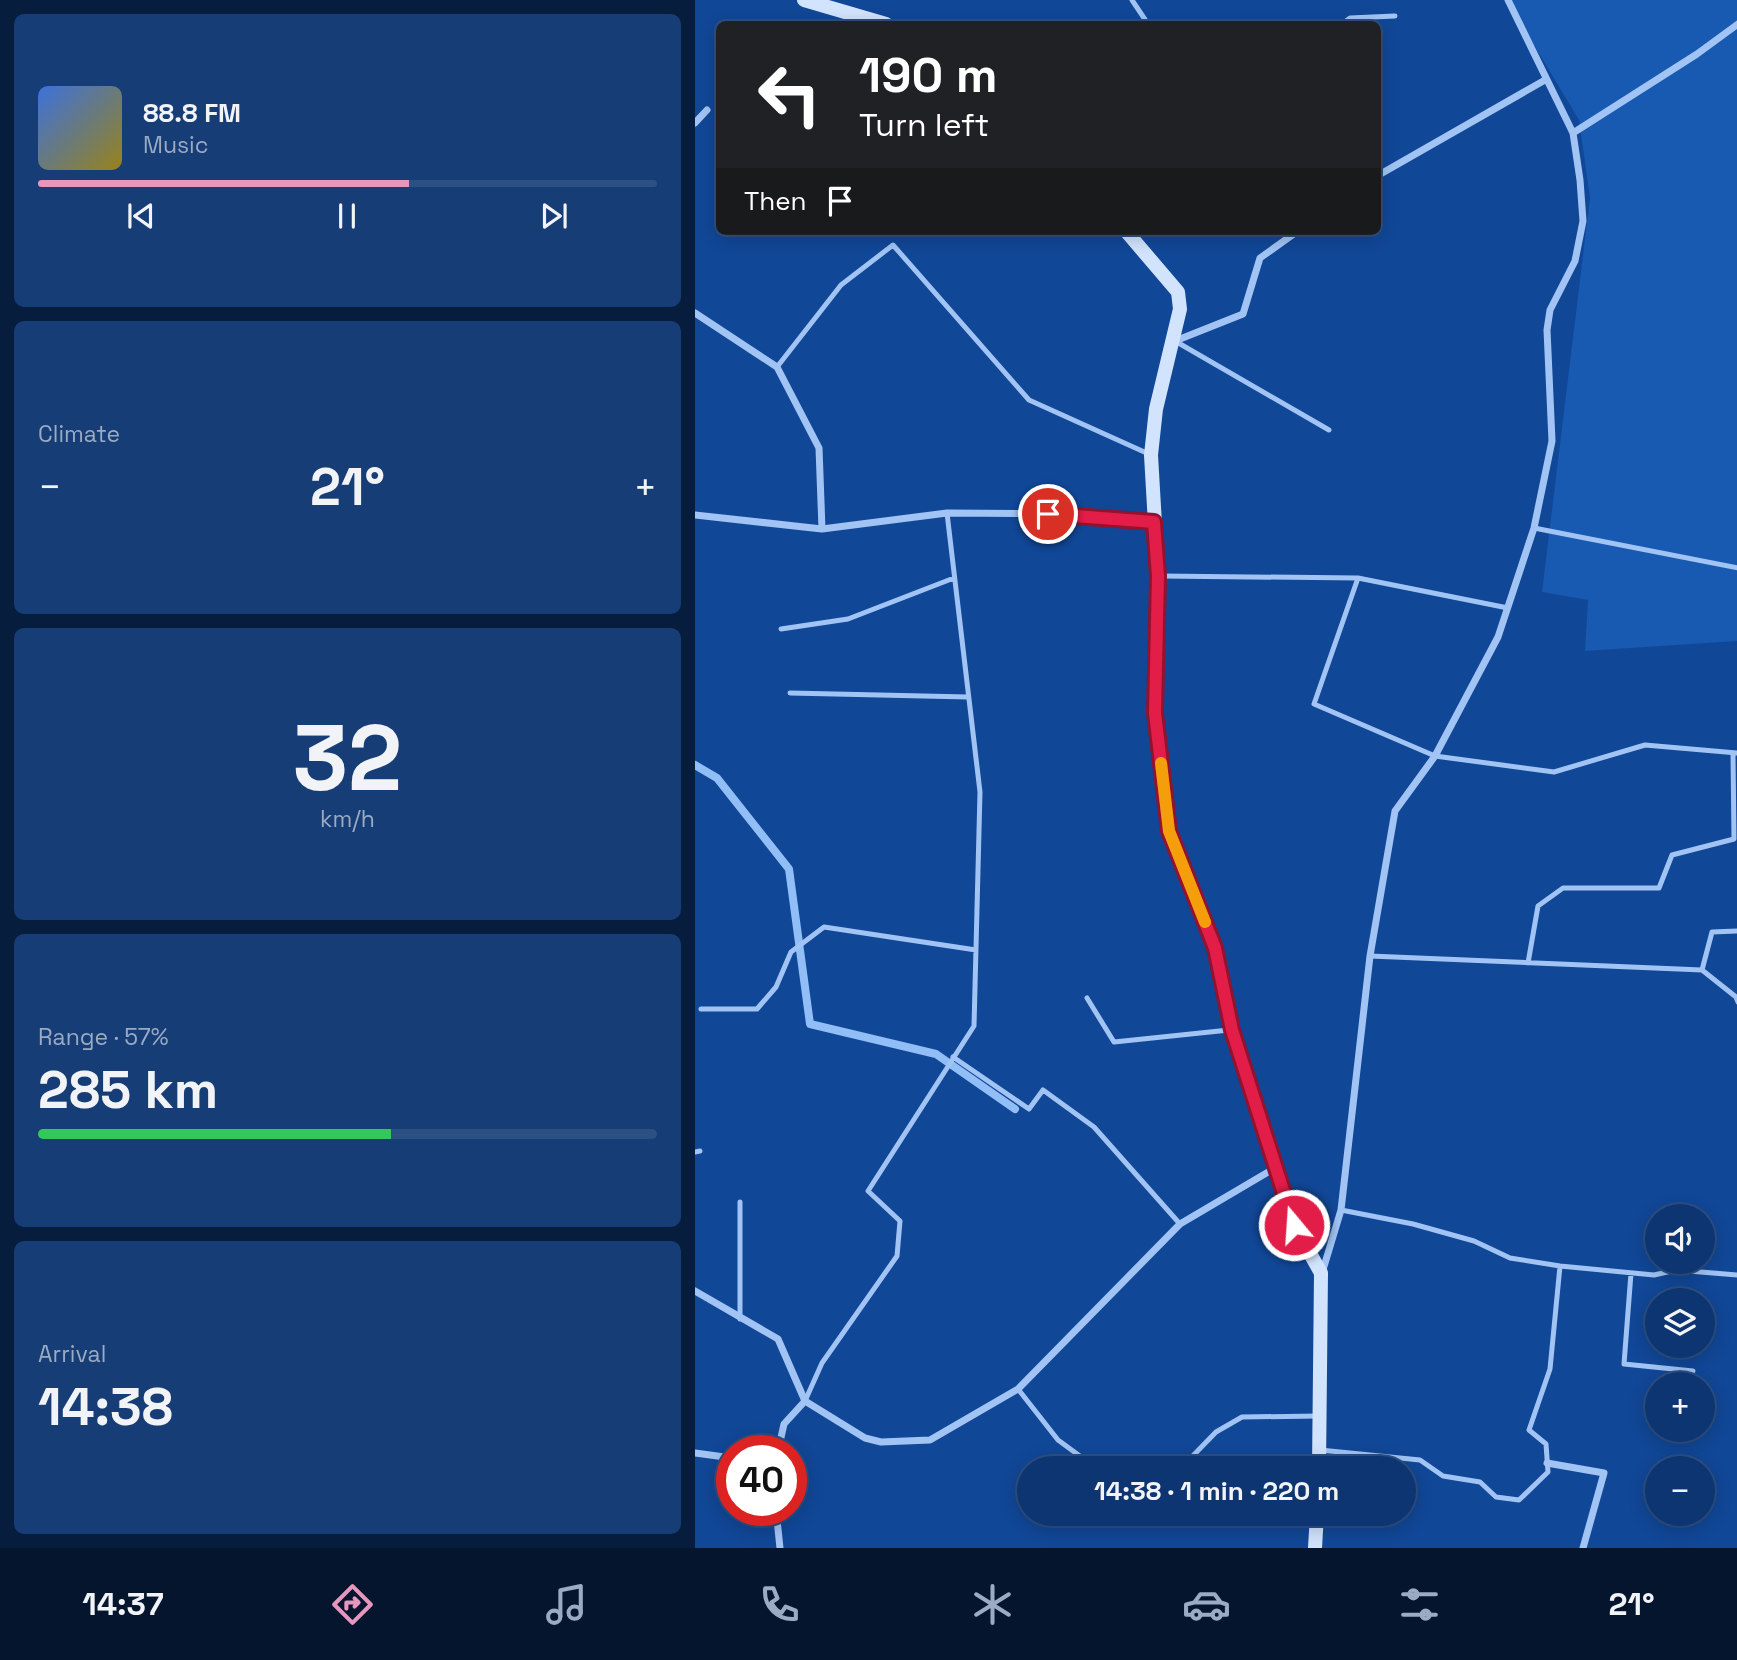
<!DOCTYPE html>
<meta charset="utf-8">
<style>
:root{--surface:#0d3571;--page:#163d76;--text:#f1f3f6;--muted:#9aabc3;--line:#2d5084;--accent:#e797bd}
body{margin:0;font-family:"Space Grotesk",sans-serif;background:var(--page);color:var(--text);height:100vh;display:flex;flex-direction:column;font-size:26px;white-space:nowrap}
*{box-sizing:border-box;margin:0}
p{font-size:23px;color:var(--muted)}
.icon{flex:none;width:38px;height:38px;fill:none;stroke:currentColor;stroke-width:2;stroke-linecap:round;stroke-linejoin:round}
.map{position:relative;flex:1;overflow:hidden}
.details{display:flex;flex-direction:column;gap:14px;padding:14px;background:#071d3e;width:695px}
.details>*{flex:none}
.hud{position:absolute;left:21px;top:21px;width:665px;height:214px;border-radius:10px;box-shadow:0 4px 18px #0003,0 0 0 2px var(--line);background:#202124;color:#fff;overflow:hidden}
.tools{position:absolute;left:950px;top:1204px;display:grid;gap:14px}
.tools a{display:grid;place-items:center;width:70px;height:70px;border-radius:50%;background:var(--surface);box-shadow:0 4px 18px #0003,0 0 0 2px var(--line);font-size:35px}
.speed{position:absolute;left:21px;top:1435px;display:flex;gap:14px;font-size:35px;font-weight:700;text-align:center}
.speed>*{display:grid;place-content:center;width:91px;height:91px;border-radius:50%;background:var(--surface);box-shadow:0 4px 18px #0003,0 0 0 2px var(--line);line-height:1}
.speed .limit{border:10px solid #d22;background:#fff;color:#111}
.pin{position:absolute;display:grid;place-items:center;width:60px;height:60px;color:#fff;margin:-30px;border:4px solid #fff;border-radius:50%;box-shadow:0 2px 7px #0007}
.me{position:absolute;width:77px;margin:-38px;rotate:342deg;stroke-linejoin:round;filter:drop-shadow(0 0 5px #0008)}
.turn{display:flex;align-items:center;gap:24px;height:147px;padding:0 28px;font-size:32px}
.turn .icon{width:91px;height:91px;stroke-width:2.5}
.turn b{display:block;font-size:49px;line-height:60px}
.then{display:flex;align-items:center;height:66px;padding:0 28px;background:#0003;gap:14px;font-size:26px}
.big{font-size:52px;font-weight:800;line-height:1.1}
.details .card{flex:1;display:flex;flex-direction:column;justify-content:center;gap:10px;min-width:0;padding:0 24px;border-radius:10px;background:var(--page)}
.details .dial{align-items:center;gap:0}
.dial b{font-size:91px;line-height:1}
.song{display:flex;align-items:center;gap:21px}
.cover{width:84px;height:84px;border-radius:10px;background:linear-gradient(135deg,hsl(220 70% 55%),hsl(50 70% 35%))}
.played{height:7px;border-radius:4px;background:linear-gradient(90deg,var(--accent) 60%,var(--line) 60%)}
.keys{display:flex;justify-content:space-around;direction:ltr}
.heat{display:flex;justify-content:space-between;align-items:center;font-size:38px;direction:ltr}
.charge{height:10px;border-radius:5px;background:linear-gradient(90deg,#34c759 57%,var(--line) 0)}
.trip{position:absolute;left:322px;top:1456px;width:399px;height:70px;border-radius:35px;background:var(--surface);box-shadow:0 4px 18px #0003,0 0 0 2px var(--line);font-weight:800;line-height:70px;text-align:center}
.menu{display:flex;height:112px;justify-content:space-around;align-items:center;background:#05152d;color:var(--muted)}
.menu .icon{width:49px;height:49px}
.menu .active{color:var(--accent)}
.menu b{font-size:32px;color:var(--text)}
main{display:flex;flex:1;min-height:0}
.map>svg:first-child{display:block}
.green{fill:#1859b1}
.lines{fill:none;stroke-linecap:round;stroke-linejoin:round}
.stream{stroke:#92bef7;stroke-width:8}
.lane{stroke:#a1c4f4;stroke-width:5}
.street{stroke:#a1c4f4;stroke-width:7}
.secondary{stroke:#d1e3fd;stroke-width:14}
.route-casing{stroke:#92132f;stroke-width:18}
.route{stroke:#e11d48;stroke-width:12}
.slow{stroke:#f59e0b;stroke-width:12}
</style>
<main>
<section class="details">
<div class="card">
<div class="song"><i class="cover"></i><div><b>88.8 FM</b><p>Music</p></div></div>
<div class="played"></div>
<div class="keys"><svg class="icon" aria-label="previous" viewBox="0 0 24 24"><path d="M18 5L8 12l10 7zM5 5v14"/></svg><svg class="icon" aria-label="pause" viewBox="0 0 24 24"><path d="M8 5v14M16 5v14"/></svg><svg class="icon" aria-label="next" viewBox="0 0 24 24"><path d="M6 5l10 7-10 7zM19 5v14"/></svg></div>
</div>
<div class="card"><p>Climate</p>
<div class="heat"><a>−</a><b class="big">21°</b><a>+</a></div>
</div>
<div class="card dial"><b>32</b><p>km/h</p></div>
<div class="card"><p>Range · 57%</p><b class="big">285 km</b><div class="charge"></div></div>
<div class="card"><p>Arrival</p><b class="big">14:38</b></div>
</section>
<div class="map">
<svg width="1043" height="1548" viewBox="0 0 1043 1548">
<rect width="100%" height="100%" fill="#114797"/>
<path class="green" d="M812,0H1042V641L890,651L893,600L847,592L895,198L884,120Z"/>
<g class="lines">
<path class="stream" d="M0,765L22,778L94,869L115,1024L241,1054L320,1109"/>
<path class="lane" d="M437,0L453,24
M647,24L655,18L700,16
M480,341L634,430
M82,367L146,285L198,245L334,400L456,455
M839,528L1043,568
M466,576L663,578L813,608
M663,578L619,704L740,756L859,772L950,745L1043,753
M86,629L153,619L259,578
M95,693L273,697
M675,956L1007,970L1017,932L1043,931
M833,963L843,906L868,888H964L977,855L1039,839L1038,753
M1007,970L1041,997L1043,1002
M392,998L419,1042L534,1030
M6,1009H62L81,987L96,952L129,927L281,950
M258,1057L334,1109L348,1090L399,1127L485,1224
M0,1152L5,1151
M45,1202V1319
M646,1210L718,1224L779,1241L815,1258L865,1266L959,1275L981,1270L1043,1275
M936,1273L929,1364L998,1371
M323,1389L363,1440L393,1462L488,1466L521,1432L547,1417L623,1416
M110,1401L127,1363L202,1256L205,1221L173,1191L279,1026L285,792L252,513
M625,1450L725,1460L748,1476L785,1482L801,1497L824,1500L853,1472L851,1444L834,1430L855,1369L865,1266"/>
<path class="street" d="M0,123L12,110
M878,133L1002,54L1043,24
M682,176L850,80
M0,313L82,367L124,448L127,529
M480,341L548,314L565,258L603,231
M0,515L127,529L252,513L378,514L459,522
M627,1273L646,1210L675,956L700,811L740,756L803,637L839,528L857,441L852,330L855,310L880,261L888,221L885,180L878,133L813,0
M0,1291L83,1339L110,1401L170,1438L186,1442L235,1440L323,1389L485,1224L580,1168
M83,1451L89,1424L110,1401
M0,1453L37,1458
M852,1463L909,1473L888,1548
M81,1510L85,1548"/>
<path class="secondary" d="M109,0L191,24
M431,231L483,292L485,309L461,409L456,455L463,576L460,713L474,831L520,948L537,1030L599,1225L626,1273L624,1468
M620,1548L622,1514"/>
</g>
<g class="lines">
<defs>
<path id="route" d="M353,514L459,522L463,576L460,713L474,831L520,948L537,1030L599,1225"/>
</defs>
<use href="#route" class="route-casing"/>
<use href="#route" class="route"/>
<path class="slow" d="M466,763L474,831L510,922"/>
</g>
</svg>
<div class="tools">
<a><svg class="icon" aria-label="sound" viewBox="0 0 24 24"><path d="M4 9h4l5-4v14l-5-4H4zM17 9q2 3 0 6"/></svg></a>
<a><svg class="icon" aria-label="layers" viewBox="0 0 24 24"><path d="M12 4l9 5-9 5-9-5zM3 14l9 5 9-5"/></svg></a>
<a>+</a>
<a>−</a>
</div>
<div class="speed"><div class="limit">40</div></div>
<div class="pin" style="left:353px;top:514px;background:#d93025"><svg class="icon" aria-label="arrive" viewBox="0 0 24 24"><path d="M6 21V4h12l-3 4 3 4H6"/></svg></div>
<svg class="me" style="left:599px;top:1225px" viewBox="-20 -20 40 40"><circle r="17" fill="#e11d48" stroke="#fff" stroke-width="3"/><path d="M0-11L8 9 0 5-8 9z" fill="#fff"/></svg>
<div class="trip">14:38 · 1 min · 220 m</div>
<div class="hud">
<div class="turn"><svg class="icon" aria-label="left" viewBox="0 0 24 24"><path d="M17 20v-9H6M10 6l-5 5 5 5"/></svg><div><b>190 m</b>Turn left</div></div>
<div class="then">Then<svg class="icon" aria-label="arrive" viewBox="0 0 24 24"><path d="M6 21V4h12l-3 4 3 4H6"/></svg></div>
</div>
</div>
</main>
<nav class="menu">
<b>14:37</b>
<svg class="icon active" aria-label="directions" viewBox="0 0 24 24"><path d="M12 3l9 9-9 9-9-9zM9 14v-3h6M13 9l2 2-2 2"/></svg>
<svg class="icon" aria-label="music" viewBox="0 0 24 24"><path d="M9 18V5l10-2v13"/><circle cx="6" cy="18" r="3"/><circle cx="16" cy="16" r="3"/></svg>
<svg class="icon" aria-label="phone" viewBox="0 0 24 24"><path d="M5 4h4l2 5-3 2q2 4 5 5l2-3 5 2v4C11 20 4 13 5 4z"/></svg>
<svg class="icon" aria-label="climate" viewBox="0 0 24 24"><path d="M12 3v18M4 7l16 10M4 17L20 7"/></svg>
<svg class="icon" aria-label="car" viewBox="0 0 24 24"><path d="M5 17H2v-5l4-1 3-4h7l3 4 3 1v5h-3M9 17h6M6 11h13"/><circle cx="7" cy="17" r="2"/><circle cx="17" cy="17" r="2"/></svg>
<svg class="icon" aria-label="filters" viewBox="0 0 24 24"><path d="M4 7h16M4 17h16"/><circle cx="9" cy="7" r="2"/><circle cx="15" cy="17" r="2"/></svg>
<b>21°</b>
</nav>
